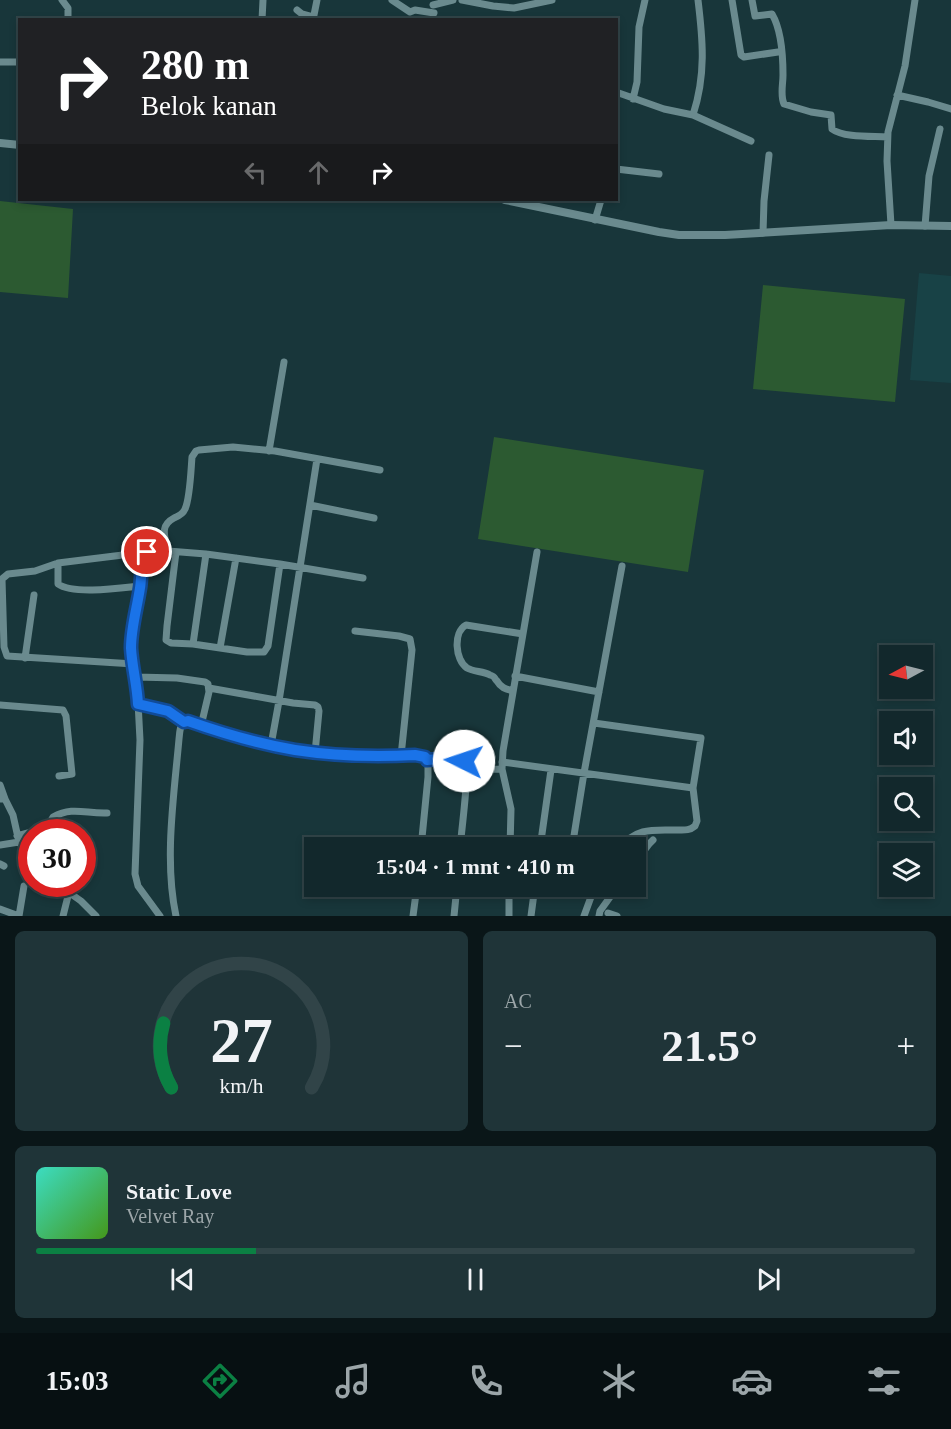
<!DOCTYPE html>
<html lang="id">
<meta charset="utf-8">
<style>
:root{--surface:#12282c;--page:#1f3438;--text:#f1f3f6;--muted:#9ca6a9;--line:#314448;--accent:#0b8043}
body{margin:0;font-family:Georgia,serif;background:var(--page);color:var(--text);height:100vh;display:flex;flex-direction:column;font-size:22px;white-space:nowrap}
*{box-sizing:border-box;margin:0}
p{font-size:20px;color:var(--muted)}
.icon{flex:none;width:33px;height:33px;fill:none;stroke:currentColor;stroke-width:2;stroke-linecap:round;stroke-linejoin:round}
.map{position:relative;height:916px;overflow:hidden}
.details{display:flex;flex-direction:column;gap:15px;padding:15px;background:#0a1618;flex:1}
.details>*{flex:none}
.hud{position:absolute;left:18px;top:18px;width:600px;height:183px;border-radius:0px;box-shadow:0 3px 9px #0003,0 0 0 2px var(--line);background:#202124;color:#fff;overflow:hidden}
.needle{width:39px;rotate:263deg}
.controls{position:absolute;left:879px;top:645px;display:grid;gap:12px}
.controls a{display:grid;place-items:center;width:54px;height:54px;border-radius:0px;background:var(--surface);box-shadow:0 3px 9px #0003,0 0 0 2px var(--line);font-size:30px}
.speed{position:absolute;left:18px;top:819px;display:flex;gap:12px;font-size:30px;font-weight:700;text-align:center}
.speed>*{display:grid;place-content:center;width:78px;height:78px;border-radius:50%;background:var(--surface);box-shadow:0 3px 9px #0003,0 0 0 2px var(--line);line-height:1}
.speed .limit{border:9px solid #d22;background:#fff;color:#111}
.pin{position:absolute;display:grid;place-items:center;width:51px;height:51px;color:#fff;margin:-26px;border:3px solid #fff;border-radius:50%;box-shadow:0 2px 6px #0007}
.me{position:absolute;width:66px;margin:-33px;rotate:274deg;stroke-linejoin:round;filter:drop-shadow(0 0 4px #0008)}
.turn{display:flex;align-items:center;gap:21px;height:126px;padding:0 24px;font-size:27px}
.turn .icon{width:78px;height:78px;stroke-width:2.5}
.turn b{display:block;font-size:42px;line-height:51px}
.lanes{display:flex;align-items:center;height:57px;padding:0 24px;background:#0003;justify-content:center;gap:30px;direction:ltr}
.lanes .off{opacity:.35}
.big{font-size:45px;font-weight:600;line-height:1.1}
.details .widget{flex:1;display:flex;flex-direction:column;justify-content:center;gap:9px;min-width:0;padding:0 21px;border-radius:9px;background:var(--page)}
.details .dial{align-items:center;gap:0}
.dial svg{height:156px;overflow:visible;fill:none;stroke:var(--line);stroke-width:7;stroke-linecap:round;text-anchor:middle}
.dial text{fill:var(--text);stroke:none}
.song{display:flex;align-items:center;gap:18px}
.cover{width:72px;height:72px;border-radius:9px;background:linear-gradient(135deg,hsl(170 70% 55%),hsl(100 70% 35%))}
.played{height:6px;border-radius:3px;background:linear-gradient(90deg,var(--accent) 25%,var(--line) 25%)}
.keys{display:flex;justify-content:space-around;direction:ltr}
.heat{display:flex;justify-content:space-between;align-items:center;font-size:33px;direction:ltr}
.details .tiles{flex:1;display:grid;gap:15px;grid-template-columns:1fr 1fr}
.widget:last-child{grid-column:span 2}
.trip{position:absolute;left:304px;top:837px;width:342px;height:60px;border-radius:0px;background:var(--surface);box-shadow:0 3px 9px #0003,0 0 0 2px var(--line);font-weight:600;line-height:60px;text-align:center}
.dock{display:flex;height:96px;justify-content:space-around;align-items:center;background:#071012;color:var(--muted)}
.dock .icon{width:42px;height:42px}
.dock .current{color:var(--accent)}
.dock b{font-size:27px;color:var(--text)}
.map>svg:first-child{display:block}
.built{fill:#184246}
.green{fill:#2c5a31}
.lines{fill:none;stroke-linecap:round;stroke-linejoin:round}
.minor{stroke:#6a8a8e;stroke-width:7}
.tertiary{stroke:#6a8a8e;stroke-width:8}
.route-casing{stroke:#114b97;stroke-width:15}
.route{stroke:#1a73e8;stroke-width:10}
</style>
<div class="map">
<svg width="951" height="916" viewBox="0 0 951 916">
<rect width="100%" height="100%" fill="#18363a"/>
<path class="built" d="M919,273L951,276V383L910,380Z"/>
<path class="green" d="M0,201L73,209L68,298L0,292Z
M763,285L905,299L895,402L753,389Z
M494,437L704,470L688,572L478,539Z"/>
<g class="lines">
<path class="minor" d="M62,0L68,8V20
M392,0L410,12L415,10L434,13
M462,0L493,6L514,8L552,0
M732,0L741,55L744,57L778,52
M752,0L755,16L772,14C782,31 783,56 783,75C783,85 780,95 784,104L811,112L831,115L832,129C844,138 872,136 887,137
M433,5L453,0
M297,10L302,14L313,17
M262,20L263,0
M313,20L317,0
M0,62H20
M616,92L664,109L693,115L751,141
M897,95L928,102L951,109
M633,99L637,82L639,27L645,0
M693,115C706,75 703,41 698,0
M616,169L659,174
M595,220L601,200
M891,225L887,161L888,132L905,66L915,0
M925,226L929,176L940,129
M763,233L764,201L769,155
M269,451L284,362
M310,505L374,518
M168,551C165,537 159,526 174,518C179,516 183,514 185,509C190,499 191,469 192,457L196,451L199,450L233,447L275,451L380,470
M176,552L167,626L166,640L171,643L193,644L247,652H264L268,646L280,564
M58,563V584C73,595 121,588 140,586
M355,631L399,636L410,639L412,650L401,756
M193,644L206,554
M220,648L236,558
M25,658L34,595
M134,664L7,656L4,647L2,579L8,574L35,571L58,563L147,552
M515,676L599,692
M136,677L177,678L205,682L208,684L209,692L201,726
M209,688L293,703L315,705L318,707L319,711L315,753
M513,691C506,689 501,688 497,681C493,677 496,677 490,675C483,671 474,672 467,668C455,660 453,632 466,625L523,634
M138,704L168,711L184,722
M0,705L63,710L66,716L72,774L59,776
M594,723L701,738L693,788L697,821L695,826C689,831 684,830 677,830C653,830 637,827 620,848
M271,745L279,701L317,459
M427,760C436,759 458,755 465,762C470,768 461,835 460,848
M502,762L693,788
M467,770L502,769
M0,785L5,799
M0,799H5L13,815L19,842L32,859
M17,836C29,832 48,829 53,817C73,806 86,814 107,813
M0,845L19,842
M510,848L511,809L502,769L503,751L537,552
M540,848L551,770
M572,848L584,773L622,566
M636,861L649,844L653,840
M0,864L4,866
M57,884L81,901L96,916
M0,909L19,916
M608,913L617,916
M19,916L24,886
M63,916L69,892
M160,916L138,886L135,874L140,740L138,702L131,648L134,621L144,556L147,552L168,551L206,554L280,564L363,578
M176,916C164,861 174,795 179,739C180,732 179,723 188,721C222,733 259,744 295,750C334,756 375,757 415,755L425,757L428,765V777L421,848
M413,916L417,886
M454,916L457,886
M509,916V886
M531,916L535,886
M584,916L595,886
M599,916L600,911L618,886"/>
<path class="tertiary" d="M0,143L20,145
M505,200L659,232L679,235H725L891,225L951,226"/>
</g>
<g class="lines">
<defs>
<path id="route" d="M147,552C140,563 142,576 140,588C137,608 131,628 131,648C132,666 137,685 138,704L168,711L184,722L188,721C222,733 259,744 295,750C334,756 375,757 415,755L425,757L427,760L452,758L464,761"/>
</defs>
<use href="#route" class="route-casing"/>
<use href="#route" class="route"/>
</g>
</svg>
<div class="controls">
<a><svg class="needle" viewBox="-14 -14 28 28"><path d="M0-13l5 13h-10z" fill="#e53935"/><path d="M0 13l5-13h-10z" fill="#9ca6a9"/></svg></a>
<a><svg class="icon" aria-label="sound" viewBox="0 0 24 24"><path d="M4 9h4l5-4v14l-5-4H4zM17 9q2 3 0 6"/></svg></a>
<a><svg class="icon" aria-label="search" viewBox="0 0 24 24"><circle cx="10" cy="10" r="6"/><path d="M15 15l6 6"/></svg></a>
<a><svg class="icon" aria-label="layers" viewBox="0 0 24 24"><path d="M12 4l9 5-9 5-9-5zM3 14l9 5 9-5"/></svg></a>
</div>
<div class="speed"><div class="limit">30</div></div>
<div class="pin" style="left:147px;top:552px;background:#d93025"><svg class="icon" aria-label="arrive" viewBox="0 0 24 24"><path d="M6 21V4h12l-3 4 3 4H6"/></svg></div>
<svg class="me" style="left:464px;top:761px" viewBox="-20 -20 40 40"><circle r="19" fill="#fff"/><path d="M0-13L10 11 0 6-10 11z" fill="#1a73e8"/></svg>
<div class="trip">15:04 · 1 mnt · 410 m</div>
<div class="hud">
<div class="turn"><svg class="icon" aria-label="right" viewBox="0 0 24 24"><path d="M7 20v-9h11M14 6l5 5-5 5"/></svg><div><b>280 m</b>Belok kanan</div></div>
<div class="lanes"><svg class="icon off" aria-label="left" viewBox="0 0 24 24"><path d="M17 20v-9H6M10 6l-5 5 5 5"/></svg><svg class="icon off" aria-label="ahead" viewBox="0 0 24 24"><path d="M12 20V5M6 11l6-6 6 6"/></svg><svg class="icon" aria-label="right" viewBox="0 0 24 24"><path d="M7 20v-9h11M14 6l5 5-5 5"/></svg></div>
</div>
</div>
<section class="details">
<div class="tiles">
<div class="widget dial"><svg viewBox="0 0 100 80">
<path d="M14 69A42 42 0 1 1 86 69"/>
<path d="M14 69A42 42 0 0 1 10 36" stroke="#0b8043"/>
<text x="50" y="56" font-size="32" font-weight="700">27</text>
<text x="50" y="72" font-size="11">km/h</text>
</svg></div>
<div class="widget"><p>AC</p>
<div class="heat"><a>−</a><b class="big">21.5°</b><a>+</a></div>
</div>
<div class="widget">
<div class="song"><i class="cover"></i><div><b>Static Love</b><p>Velvet Ray</p></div></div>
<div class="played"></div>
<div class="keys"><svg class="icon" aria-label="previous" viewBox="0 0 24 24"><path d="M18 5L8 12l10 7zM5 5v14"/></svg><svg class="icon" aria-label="pause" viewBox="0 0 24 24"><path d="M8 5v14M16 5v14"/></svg><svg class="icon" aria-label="next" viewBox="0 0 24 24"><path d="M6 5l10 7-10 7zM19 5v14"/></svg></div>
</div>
</div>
</section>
<nav class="dock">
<b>15:03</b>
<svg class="icon current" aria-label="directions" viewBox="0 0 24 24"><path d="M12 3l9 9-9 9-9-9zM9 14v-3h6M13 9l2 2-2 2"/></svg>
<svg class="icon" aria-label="music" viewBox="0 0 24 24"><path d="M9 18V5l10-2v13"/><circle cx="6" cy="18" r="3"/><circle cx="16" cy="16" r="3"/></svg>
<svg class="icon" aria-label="phone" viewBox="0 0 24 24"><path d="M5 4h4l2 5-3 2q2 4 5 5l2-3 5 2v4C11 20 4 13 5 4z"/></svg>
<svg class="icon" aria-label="climate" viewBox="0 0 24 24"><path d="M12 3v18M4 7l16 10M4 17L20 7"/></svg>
<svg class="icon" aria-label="car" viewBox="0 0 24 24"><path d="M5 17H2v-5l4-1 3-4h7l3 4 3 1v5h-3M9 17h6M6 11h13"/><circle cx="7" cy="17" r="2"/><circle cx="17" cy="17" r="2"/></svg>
<svg class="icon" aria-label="filters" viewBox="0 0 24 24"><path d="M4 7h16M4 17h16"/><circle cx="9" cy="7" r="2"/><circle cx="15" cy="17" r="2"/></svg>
</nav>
